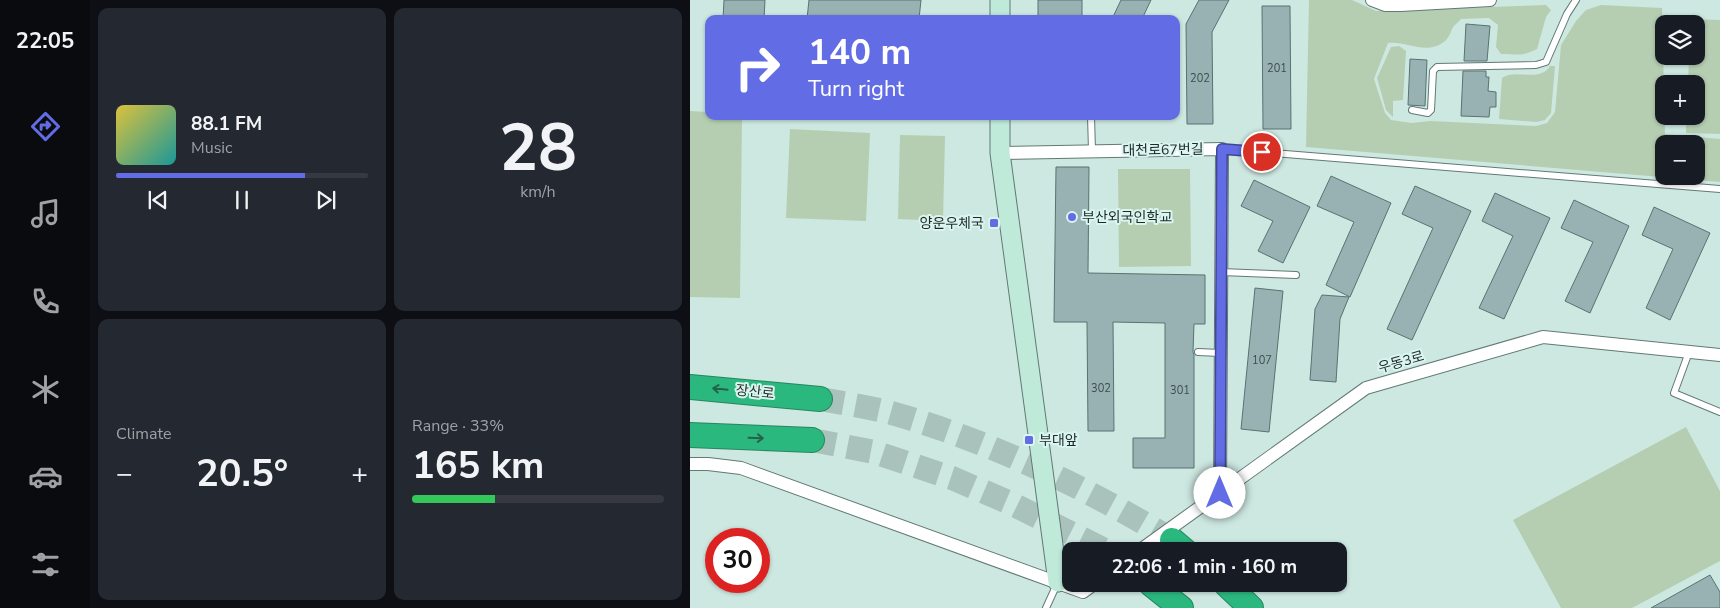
<!DOCTYPE html>
<meta charset="utf-8">
<style>
:root{--surface:#171b24;--page:#242831;--text:#f1f3f6;--muted:#9ea1a6;--line:#363941;--accent:#626de5}
body{margin:0;font-family:"Nunito Sans","Noto Sans KR",sans-serif;background:var(--page);color:var(--text);height:100vh;display:flex;flex-direction:column;font-size:19px;white-space:nowrap}
*{box-sizing:border-box;margin:0}
p{font-size:16px;color:var(--muted)}
.icon{flex:none;width:28px;height:28px;fill:none;stroke:currentColor;stroke-width:2;stroke-linecap:round;stroke-linejoin:round}
.map{position:relative;flex:1;overflow:hidden}
.side{display:flex;flex-direction:column;gap:8px;padding:8px;background:#0d0f14;width:600px}
.side>*{flex:none}
.banner{position:absolute;left:15px;top:15px;width:475px;height:105px;border-radius:10px;box-shadow:0 1px 4px #0004;background:#626de5;color:#fff;overflow:hidden}
.tools{position:absolute;left:965px;top:15px;display:grid;gap:10px}
.tools a{display:grid;place-items:center;width:50px;height:50px;border-radius:10px;background:var(--surface);box-shadow:0 1px 4px #0004;font-size:25px}
.speed{position:absolute;left:15px;top:528px;display:flex;gap:10px;font-size:25px;font-weight:700;text-align:center}
.speed>*{display:grid;place-content:center;width:65px;height:65px;border-radius:50%;background:var(--surface);box-shadow:0 1px 4px #0004;line-height:1}
.speed .limit{border:8px solid #d22;background:#fff;color:#111}
.pin{position:absolute;display:grid;place-items:center;width:42px;height:42px;color:#fff;margin:-21px;border:2px solid #fff;border-radius:50%;box-shadow:0 1px 5px #0007}
.me{position:absolute;width:55px;margin:-28px;rotate:0deg;stroke-linejoin:round;filter:drop-shadow(0 0 4px #0008)}
.turn{display:flex;align-items:center;gap:18px;height:105px;padding:0 20px;font-size:22px}
.turn .icon{width:65px;height:65px;stroke-width:2.5}
.turn b{display:block;font-size:35px;line-height:42px}
.big{font-size:38px;font-weight:700;line-height:1.1}
.side .tile{flex:1;display:flex;flex-direction:column;justify-content:center;gap:8px;min-width:0;padding:0 18px;border-radius:10px;background:var(--page)}
.side .dial{align-items:center;gap:0}
.dial b{font-size:65px;line-height:1}
.song{display:flex;align-items:center;gap:15px}
.cover{width:60px;height:60px;border-radius:8px;background:linear-gradient(135deg,hsl(50 70% 55%),hsl(180 70% 35%))}
.played{height:5px;border-radius:2px;background:linear-gradient(90deg,var(--accent) 75%,var(--line) 75%)}
.keys{display:flex;justify-content:space-around;direction:ltr}
.heat{display:flex;justify-content:space-between;align-items:center;font-size:28px;direction:ltr}
.charge{height:8px;border-radius:4px;background:linear-gradient(90deg,#34c759 33%,var(--line) 0)}
.side .tiles{flex:1;display:grid;gap:8px;grid-template-columns:repeat(2,1fr)}
.trip{position:absolute;left:372px;top:542px;width:285px;height:50px;border-radius:10px;background:var(--surface);box-shadow:0 1px 4px #0004;font-weight:700;line-height:50px;text-align:center}
main{display:flex;flex:1;min-height:0}
.tabs{display:flex;flex-direction:column;width:90px;justify-content:space-around;align-items:center;background:#090b0e;color:var(--muted)}
.tabs .icon{width:35px;height:35px}
.tabs .current{color:var(--accent)}
.tabs b{font-size:22px;color:var(--text)}
.map>svg:first-child{display:block}
.green{fill:#b5ceb2;fill-rule:evenodd}
.building{fill:#98b2b3;stroke:#597272}
.lines{fill:none;stroke-linecap:round;stroke-linejoin:round}
.highway-tunnel{stroke:#aac2bc;stroke-width:24;stroke-dasharray:24 12;stroke-linecap:butt}
.lane-casing{stroke:#627974;stroke-width:8}
.street-casing{stroke:#627974;stroke-width:14}
.secondary-casing{stroke:#627974;stroke-width:21}
.highway-casing{stroke:#278660;stroke-width:26}
.lane{stroke:#fff;stroke-width:6}
.street{stroke:#fff;stroke-width:12}
.secondary{stroke:#bfead9;stroke-width:19}
.highway{stroke:#2bb87f;stroke-width:24}
.oneway{stroke:#24624a}
.route-casing{stroke:#404795;stroke-width:12}
.route{stroke:#626de5;stroke-width:9}
.poi-dot{fill:#626de5;stroke:#daf5ef;stroke-width:2}
.labels{text-anchor:middle;dominant-baseline:central;stroke-width:4;stroke-linejoin:round;paint-order:stroke}
.number-label{font-size:11px;fill:#3d4b4a}
.street-label{font-size:14px;fill:#1f2927;stroke:#daf5ef}
.poi-label{font-size:14px;fill:#1f2927;stroke:#daf5ef;text-anchor:start}
</style>
<main>
<nav class="tabs">
<b>22:05</b>
<svg class="icon current" aria-label="directions" viewBox="0 0 24 24"><path d="M12 3l9 9-9 9-9-9zM9 14v-3h6M13 9l2 2-2 2"/></svg>
<svg class="icon" aria-label="music" viewBox="0 0 24 24"><path d="M9 18V5l10-2v13"/><circle cx="6" cy="18" r="3"/><circle cx="16" cy="16" r="3"/></svg>
<svg class="icon" aria-label="phone" viewBox="0 0 24 24"><path d="M5 4h4l2 5-3 2q2 4 5 5l2-3 5 2v4C11 20 4 13 5 4z"/></svg>
<svg class="icon" aria-label="climate" viewBox="0 0 24 24"><path d="M12 3v18M4 7l16 10M4 17L20 7"/></svg>
<svg class="icon" aria-label="car" viewBox="0 0 24 24"><path d="M5 17H2v-5l4-1 3-4h7l3 4 3 1v5h-3M9 17h6M6 11h13"/><circle cx="7" cy="17" r="2"/><circle cx="17" cy="17" r="2"/></svg>
<svg class="icon" aria-label="filters" viewBox="0 0 24 24"><path d="M4 7h16M4 17h16"/><circle cx="9" cy="7" r="2"/><circle cx="15" cy="17" r="2"/></svg>
</nav>
<section class="side">
<div class="tiles">
<div class="tile">
<div class="song"><i class="cover"></i><div><b>88.1 FM</b><p>Music</p></div></div>
<div class="played"></div>
<div class="keys"><svg class="icon" aria-label="previous" viewBox="0 0 24 24"><path d="M18 5L8 12l10 7zM5 5v14"/></svg><svg class="icon" aria-label="pause" viewBox="0 0 24 24"><path d="M8 5v14M16 5v14"/></svg><svg class="icon" aria-label="next" viewBox="0 0 24 24"><path d="M6 5l10 7-10 7zM19 5v14"/></svg></div>
</div>
<div class="tile dial"><b>28</b><p>km/h</p></div>
<div class="tile"><p>Climate</p>
<div class="heat"><a>−</a><b class="big">20.5°</b><a>+</a></div>
</div>
<div class="tile"><p>Range · 33%</p><b class="big">165 km</b><div class="charge"></div></div>
</div>
</section>
<div class="map">
<svg width="1030" height="608" viewBox="0 0 1030 608">
<rect width="100%" height="100%" fill="#cde8e1"/>
<path class="green" d="M619,0H662L686,11L856,5L861,10L856,17L847,49C831,57 827,54 811,54L806,47L808,25L799,18L771,19C769,21 766,24 763,27C761,31 759,38 755,41C737,56 717,41 698,43L684,79L695,113L701,120L722,123L740,121L846,126L857,123L865,112L871,45L886,21L896,10L911,5L972,8L975,134L1030,139V182L616,147ZM974,144H1006V176H974Z
M1000,19L1030,20V134L996,133V116H1006V84H998L999,56H1006V24H1000Z
M709,46L716,51L713,100L703,101V117L696,110L687,78L701,47Z
M860,66H865L861,113L855,120L846,122L809,119L812,78C825,68 850,83 860,66Z
M0,111L19,112V116H52L50,298L0,297Z
M100,129L180,133L176,221L96,218Z
M210,135L255,136L253,221L208,219Z
M428,169H500L501,266L429,267Z
M996,427L1030,491V561L942,608H871L823,520Z"/>
<path class="building" d="M34,0H75L74,19H33Z
M119,0H231L229,19H166L143,16V19H117Z
M348,0H392V19H348Z
M431,0H461L452,19H422Z
M509,0H539L522,32L523,124H497L496,24Z
M572,6H600L601,129H573Z
M776,24L800,26L797,61H774Z
M720,59L737,60L735,106L718,105Z
M773,71H796V77H799L798,91L806,92V107H800L799,117L771,116Z
M366,167H399L398,273L515,275V324H504L503,352L504,355V468H443V438H475V323L423,322L424,431H398L397,322H364Z
M641,176L701,203L660,297L636,285L664,222L627,206Z
M564,180L620,207L593,263L568,251L583,221L551,206Z
M725,186L781,211L722,340L697,329L743,228L712,214Z
M805,193L860,218L814,319L789,308L823,236L792,221Z
M884,200L939,226L900,313L875,301L903,242L871,228Z
M964,207L1020,233L980,320L956,308L983,249L952,235Z
M565,288L593,291L579,432L551,429Z
M632,295L659,297L650,319L646,382L620,380L625,309Z
M1020,575L1030,592V608H961Z"/>
<g class="lines">
<path class="highway-tunnel" d="M130,399C153,403 176,407 198,412C295,439 396,487 482,540
M122,440L184,452L262,478L318,502L417,551"/>
<defs>
<path id="lane" d="M722,110L738,113L741,110L743,71L747,67L846,65L856,62L877,14L886,0
M401,116L402,151
M532,149L1030,189
M531,272L606,275
M508,352L530,353
M999,352L984,393L1030,412
M356,608L367,584"/>
<path id="street" d="M682,0L695,5H711L800,0
M310,153L532,149L530,493
M0,464H18L51,468L393,592L404,584
M449,551L676,388L853,337L1030,355"/>
<path id="secondary" d="M310,0V19
M310,116V153L368,582"/>
<path id="highway" d="M0,387L130,399
M0,435L122,440
M482,540L495,551
M461,584L491,608
M536,584L561,608"/>
</defs>
<use href="#lane" class="lane-casing"/>
<use href="#street" class="street-casing"/>
<use href="#secondary" class="secondary-casing"/>
<use href="#highway" class="highway-casing"/>
<use href="#lane" class="lane"/>
<use href="#street" class="street"/>
<use href="#secondary" class="secondary"/>
<use href="#highway" class="highway"/>
</g>
<defs><path id="oneway-shaft" d="M-6 0H5M1.5-3L5.5 0L1.5 3" fill="none" stroke-width="1.6" stroke-linecap="round" stroke-linejoin="round" transform="scale(1.25)"/></defs>
<g class="oneway">
<use href="#oneway-shaft" transform="translate(30 389) rotate(-174)"/>
<use href="#oneway-shaft" transform="translate(66 438) rotate(2)"/>
</g>
<g class="lines">
<defs>
<path id="route" d="M530,493L532,149L572,152"/>
</defs>
<use href="#route" class="route-casing"/>
<use href="#route" class="route"/>
</g>
<g class="poi-dot">
<circle cx="382" cy="217" r="5"/>
<rect x="299" y="218" width="10" height="10" rx="2.5"/>
<rect x="334" y="435" width="10" height="10" rx="2.5"/>
</g>
<g class="labels">
<g class="number-label">
<text x="587" y="68">201</text>
<text x="510" y="78">202</text>
<text x="572" y="360">107</text>
<text x="411" y="388">302</text>
<text x="490" y="390">301</text>
</g>
<g class="street-label">
<text transform="translate(473 150) rotate(-1)">대천로67번길</text>
<text transform="translate(711 362) rotate(-16)">우동3로</text>
<text transform="translate(65 392) rotate(6)">장산로</text>
</g>
<g class="poi-label">
<text x="392" y="217">부산외국인학교</text>
<text x="294" y="223" text-anchor="end">양운우체국</text>
<text x="349" y="440">부대앞</text>
</g>
</g>
</svg>
<div class="tools">
<a><svg class="icon" aria-label="layers" viewBox="0 0 24 24"><path d="M12 4l9 5-9 5-9-5zM3 14l9 5 9-5"/></svg></a>
<a>+</a>
<a>−</a>
</div>
<div class="speed"><div class="limit">30</div></div>
<div class="pin" style="left:572px;top:152px;background:#d93025"><svg class="icon" aria-label="arrive" viewBox="0 0 24 24"><path d="M6 21V4h12l-3 4 3 4H6"/></svg></div>
<svg class="me" style="left:530px;top:493px" viewBox="-20 -20 40 40"><circle r="19" fill="#fff"/><path d="M0-13L10 11 0 6-10 11z" fill="#626de5"/></svg>
<div class="trip">22:06 · 1 min · 160 m</div>
<div class="banner">
<div class="turn"><svg class="icon" aria-label="right" viewBox="0 0 24 24"><path d="M7 20v-9h11M14 6l5 5-5 5"/></svg><div><b>140 m</b>Turn right</div></div>
</div>
</div>
</main>
